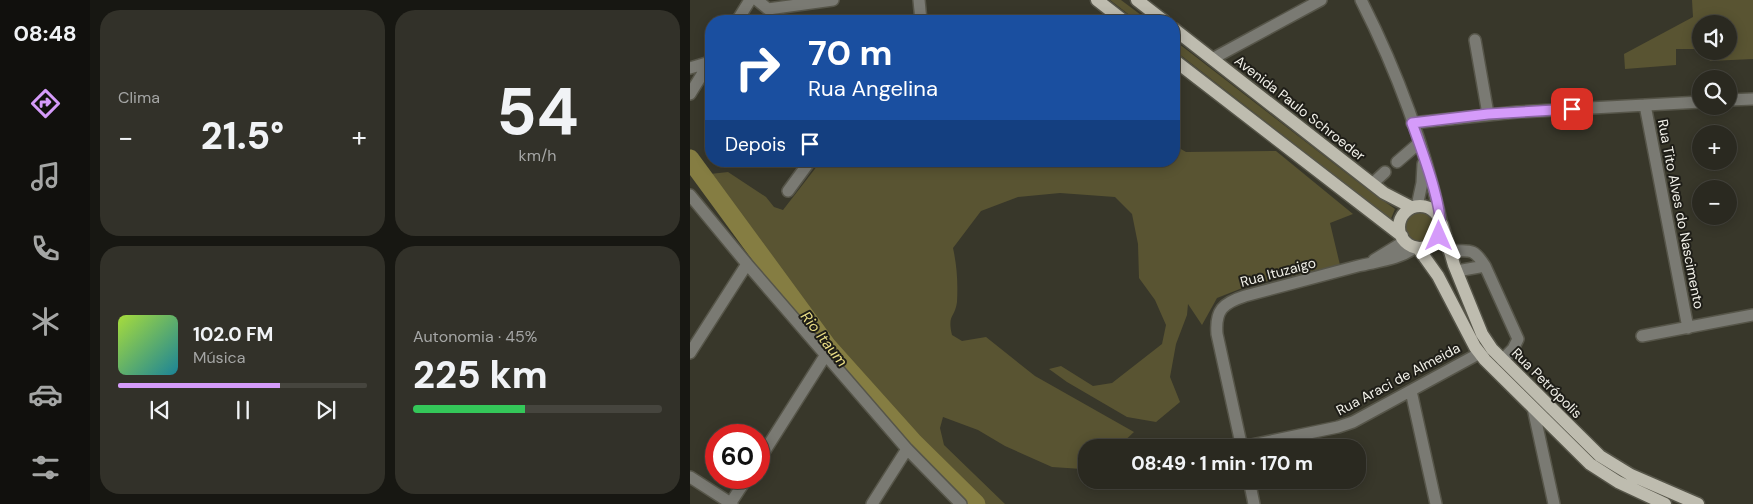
<!DOCTYPE html>
<html lang="pt">
<meta charset="utf-8">
<style>
:root{--surface:#2a2920;--page:#323129;--text:#f1f3f6;--muted:#a5a6a5;--line:#46453e;--accent:#d59bfa}
body{margin:0;font-family:"DM Sans",sans-serif;background:var(--page);color:var(--text);height:100vh;display:flex;flex-direction:column;font-size:19px;white-space:nowrap}
*{box-sizing:border-box;margin:0}
p{font-size:16px;color:var(--muted)}
.icon{flex:none;width:28px;height:28px;fill:none;stroke:currentColor;stroke-width:2;stroke-linecap:round;stroke-linejoin:round}
.map{position:relative;flex:1;overflow:hidden}
.side{display:flex;flex-direction:column;gap:10px;padding:10px;background:#171712;width:600px}
.side>*{flex:none}
.banner{position:absolute;left:15px;top:15px;width:475px;height:152px;border-radius:20px;box-shadow:0 2px 12px #0003,0 0 0 1px var(--line);background:#1a4fa0;color:#fff;overflow:hidden}
.controls{position:absolute;left:1002px;top:15px;display:grid;gap:10px}
.controls a{display:grid;place-items:center;width:45px;height:45px;border-radius:50%;background:var(--surface);box-shadow:0 2px 12px #0003,0 0 0 1px var(--line);font-size:25px}
.speed{position:absolute;left:15px;top:424px;display:flex;gap:10px;font-size:25px;font-weight:700;text-align:center}
.speed>*{display:grid;place-content:center;width:65px;height:65px;border-radius:50%;background:var(--surface);box-shadow:0 2px 12px #0003,0 0 0 1px var(--line);line-height:1}
.speed .limit{border:8px solid #d22;background:#fff;color:#111}
.pin{position:absolute;display:grid;place-items:center;width:42px;height:42px;color:#fff;margin:-21px;border-radius:10px;box-shadow:0 2px 8px #0006}
.me{position:absolute;width:55px;margin:-28px;rotate:0deg;stroke-linejoin:round;filter:drop-shadow(0 0 4px #0008)}
.turn{display:flex;align-items:center;gap:18px;height:105px;padding:0 20px;font-size:22px}
.turn .icon{width:65px;height:65px;stroke-width:2.5}
.turn b{display:block;font-size:35px;line-height:42px}
.then{display:flex;align-items:center;height:48px;padding:0 20px;background:#0003;gap:10px;font-size:19px}
.big{font-size:38px;font-weight:800;line-height:1.1}
.side .tile{flex:1;display:flex;flex-direction:column;justify-content:center;gap:8px;min-width:0;padding:0 18px;border-radius:20px;background:var(--page)}
.side .dial{align-items:center;gap:0}
.dial b{font-size:65px;line-height:1}
.song{display:flex;align-items:center;gap:15px}
.cover{width:60px;height:60px;border-radius:8px;background:linear-gradient(135deg,hsl(80 70% 55%),hsl(190 70% 35%))}
.played{height:5px;border-radius:2px;background:linear-gradient(90deg,var(--accent) 65%,var(--line) 65%)}
.keys{display:flex;justify-content:space-around;direction:ltr}
.heat{display:flex;justify-content:space-between;align-items:center;font-size:28px;direction:ltr}
.charge{height:8px;border-radius:4px;background:linear-gradient(90deg,#34c759 45%,var(--line) 0)}
.side .tiles{flex:1;display:grid;gap:10px;grid-template-columns:repeat(2,1fr)}
.trip{position:absolute;left:388px;top:439px;width:288px;height:50px;border-radius:20px;background:var(--surface);box-shadow:0 2px 12px #0003,0 0 0 1px var(--line);font-weight:800;line-height:50px;text-align:center}
main{display:flex;flex:1;min-height:0}
.dock{display:flex;flex-direction:column;width:90px;justify-content:space-around;align-items:center;background:#11100d;color:var(--muted)}
.dock .icon{width:35px;height:35px}
.dock .on{color:var(--accent)}
.dock b{font-size:22px;color:var(--text)}
.map>svg:first-child{display:block}
.green{fill:#595432}
.lines{fill:none;stroke-linecap:round;stroke-linejoin:round}
.river{stroke:#857d42;stroke-width:19}
.minor-casing{stroke:#565549;stroke-width:14}
.major-casing{stroke:#565549;stroke-width:15}
.minor{stroke:#7a7a73;stroke-width:11}
.major{stroke:#bebcaf;stroke-width:12}
.route-casing{stroke:#8a65a2;stroke-width:12}
.route{stroke:#d59bfa;stroke-width:9}
.labels{text-anchor:middle;dominant-baseline:central;stroke-width:4;stroke-linejoin:round;paint-order:stroke}
.street-label{font-size:14px;fill:#f2f1e9;stroke:#1f1e18}
.water-label{font-size:15px;font-style:italic;fill:#e9dd85;stroke:#1f1e18}
</style>
<main>
<nav class="dock">
<b>08:48</b>
<svg class="icon on" aria-label="directions" viewBox="0 0 24 24"><path d="M12 3l9 9-9 9-9-9zM9 14v-3h6M13 9l2 2-2 2"/></svg>
<svg class="icon" aria-label="music" viewBox="0 0 24 24"><path d="M9 18V5l10-2v13"/><circle cx="6" cy="18" r="3"/><circle cx="16" cy="16" r="3"/></svg>
<svg class="icon" aria-label="phone" viewBox="0 0 24 24"><path d="M5 4h4l2 5-3 2q2 4 5 5l2-3 5 2v4C11 20 4 13 5 4z"/></svg>
<svg class="icon" aria-label="climate" viewBox="0 0 24 24"><path d="M12 3v18M4 7l16 10M4 17L20 7"/></svg>
<svg class="icon" aria-label="car" viewBox="0 0 24 24"><path d="M5 17H2v-5l4-1 3-4h7l3 4 3 1v5h-3M9 17h6M6 11h13"/><circle cx="7" cy="17" r="2"/><circle cx="17" cy="17" r="2"/></svg>
<svg class="icon" aria-label="filters" viewBox="0 0 24 24"><path d="M4 7h16M4 17h16"/><circle cx="9" cy="7" r="2"/><circle cx="15" cy="17" r="2"/></svg>
</nav>
<section class="side">
<div class="tiles">
<div class="tile"><p>Clima</p>
<div class="heat"><a>−</a><b class="big">21.5°</b><a>+</a></div>
</div>
<div class="tile dial"><b>54</b><p>km/h</p></div>
<div class="tile">
<div class="song"><i class="cover"></i><div><b>102.0 FM</b><p>Música</p></div></div>
<div class="played"></div>
<div class="keys"><svg class="icon" aria-label="previous" viewBox="0 0 24 24"><path d="M18 5L8 12l10 7zM5 5v14"/></svg><svg class="icon" aria-label="pause" viewBox="0 0 24 24"><path d="M8 5v14M16 5v14"/></svg><svg class="icon" aria-label="next" viewBox="0 0 24 24"><path d="M6 5l10 7-10 7zM19 5v14"/></svg></div>
</div>
<div class="tile"><p>Autonomia · 45%</p><b class="big">225 km</b><div class="charge"></div></div>
</div>
</section>
<div class="map">
<svg width="1063" height="504" viewBox="0 0 1063 504">
<rect width="100%" height="100%" fill="#38372a"/>
<path class="green" d="M420,0H431L459,21H447Z
M1002,0H1063V59L1020,61L1015,51H1039V24H1011V49H986V65L935,69L934,54L1003,17Z
M484,40L673,186L705,209L700,221L667,193L484,50Z
M484,145L496,152L586,151L663,214L640,223L650,265L560,285L527,298L512,325L498,304L497,315L486,344L480,377L490,402L466,422L437,417L377,382L359,369L371,366L403,386L422,383L472,344L476,325L465,300L449,278L448,244L442,214L425,197L370,193L328,197L291,211L263,248C267,266 268,283 267,302C265,318 257,314 262,335L272,341L296,337L345,376L444,432L428,447L396,448V468L392,469L362,467L315,446L288,430L253,417L250,428L254,445L315,504H292L227,441L153,357L106,298L36,200L37,195L20,174L38,172L76,197L84,207L93,210L131,161H484Z
M716 227a14 14 0 1 1 28 0a14 14 0 1 1-28 0Z"/>
<g class="lines">
<path class="river" d="M0,159L137,346L224,443L286,504"/>
<defs>
<path id="minor" d="M67,0L78,9L143,0
M229,0L231,21
M671,0C706,69 734,144 751,220
M47,21L60,0
M785,40L798,114
M522,59L631,0
M0,68L20,62
M0,94L21,60
M1039,100L1063,99
M955,105L998,328
M722,123L827,112L1011,102
M707,162L729,143
M682,184L695,172
M98,191L120,161
M0,195L57,264L217,449L271,504
M727,206L732,183L733,164
M759,251C780,251 783,247 795,266
M684,260L715,241
M767,271L795,266L828,339L823,349L812,360
M952,336L1063,315
M0,353L57,264
M721,391L746,504
M843,408L864,504
M552,447L648,427L663,422L790,353
M552,448L527,334C525,310 533,303 555,296C592,286 630,276 668,266C689,261 708,260 726,247
M69,460L135,356
M0,477L42,504
M559,480L564,504
M40,504L57,478
M182,504L217,449"/>
<path id="major" d="M407,0L434,21
M447,0L474,21
M484,29L694,193L721,207
M484,60L712,236
M709 227a21 21 0 1 1 42 0a21 21 0 1 1-42 0Z
M752,224L764,265L792,334L802,349L910,456L941,475L1008,504
M728,248L748,276L785,347L795,360L900,464L928,482L975,504"/>
</defs>
<use href="#minor" class="minor-casing"/>
<use href="#major" class="major-casing"/>
<use href="#minor" class="minor"/>
<use href="#major" class="major"/>
</g>
<g class="lines">
<defs>
<path id="route" d="M749,236C757,215 730,146 722,123L798,114L882,109"/>
</defs>
<use href="#route" class="route-casing"/>
<use href="#route" class="route"/>
</g>
<g class="labels">
<g class="street-label">
<text transform="translate(610 108) rotate(38)">Avenida Paulo Schroeder</text>
<text transform="translate(991 214) rotate(79)">Rua Tito Alves do Nascimento</text>
<text transform="translate(588 272) rotate(-15)">Rua Ituzaigo</text>
<text transform="translate(708 379) rotate(-28)">Rua Araci de Almeida</text>
<text transform="translate(857 383) rotate(45)">Rua Petrópolis</text>
</g>
<g class="water-label">
<text transform="translate(134 339) rotate(52)">Rio Itaum</text>
</g>
</g>
</svg>
<div class="controls">
<a><svg class="icon" aria-label="sound" viewBox="0 0 24 24"><path d="M4 9h4l5-4v14l-5-4H4zM17 9q2 3 0 6"/></svg></a>
<a><svg class="icon" aria-label="search" viewBox="0 0 24 24"><circle cx="10" cy="10" r="6"/><path d="M15 15l6 6"/></svg></a>
<a>+</a>
<a>−</a>
</div>
<div class="speed"><div class="limit">60</div></div>
<div class="pin" style="left:882px;top:109px;background:#d93025"><svg class="icon" aria-label="arrive" viewBox="0 0 24 24"><path d="M6 21V4h12l-3 4 3 4H6"/></svg></div>
<svg class="me" style="left:749px;top:236px" viewBox="-20 -20 40 40"><path d="M0-17L14 15 0 8-14 15z" fill="#d59bfa" stroke="#fff" stroke-width="4"/></svg>
<div class="trip">08:49 · 1 min · 170 m</div>
<div class="banner">
<div class="turn"><svg class="icon" aria-label="right" viewBox="0 0 24 24"><path d="M7 20v-9h11M14 6l5 5-5 5"/></svg><div><b>70 m</b>Rua Angelina</div></div>
<div class="then">Depois<svg class="icon" aria-label="arrive" viewBox="0 0 24 24"><path d="M6 21V4h12l-3 4 3 4H6"/></svg></div>
</div>
</div>
</main>
